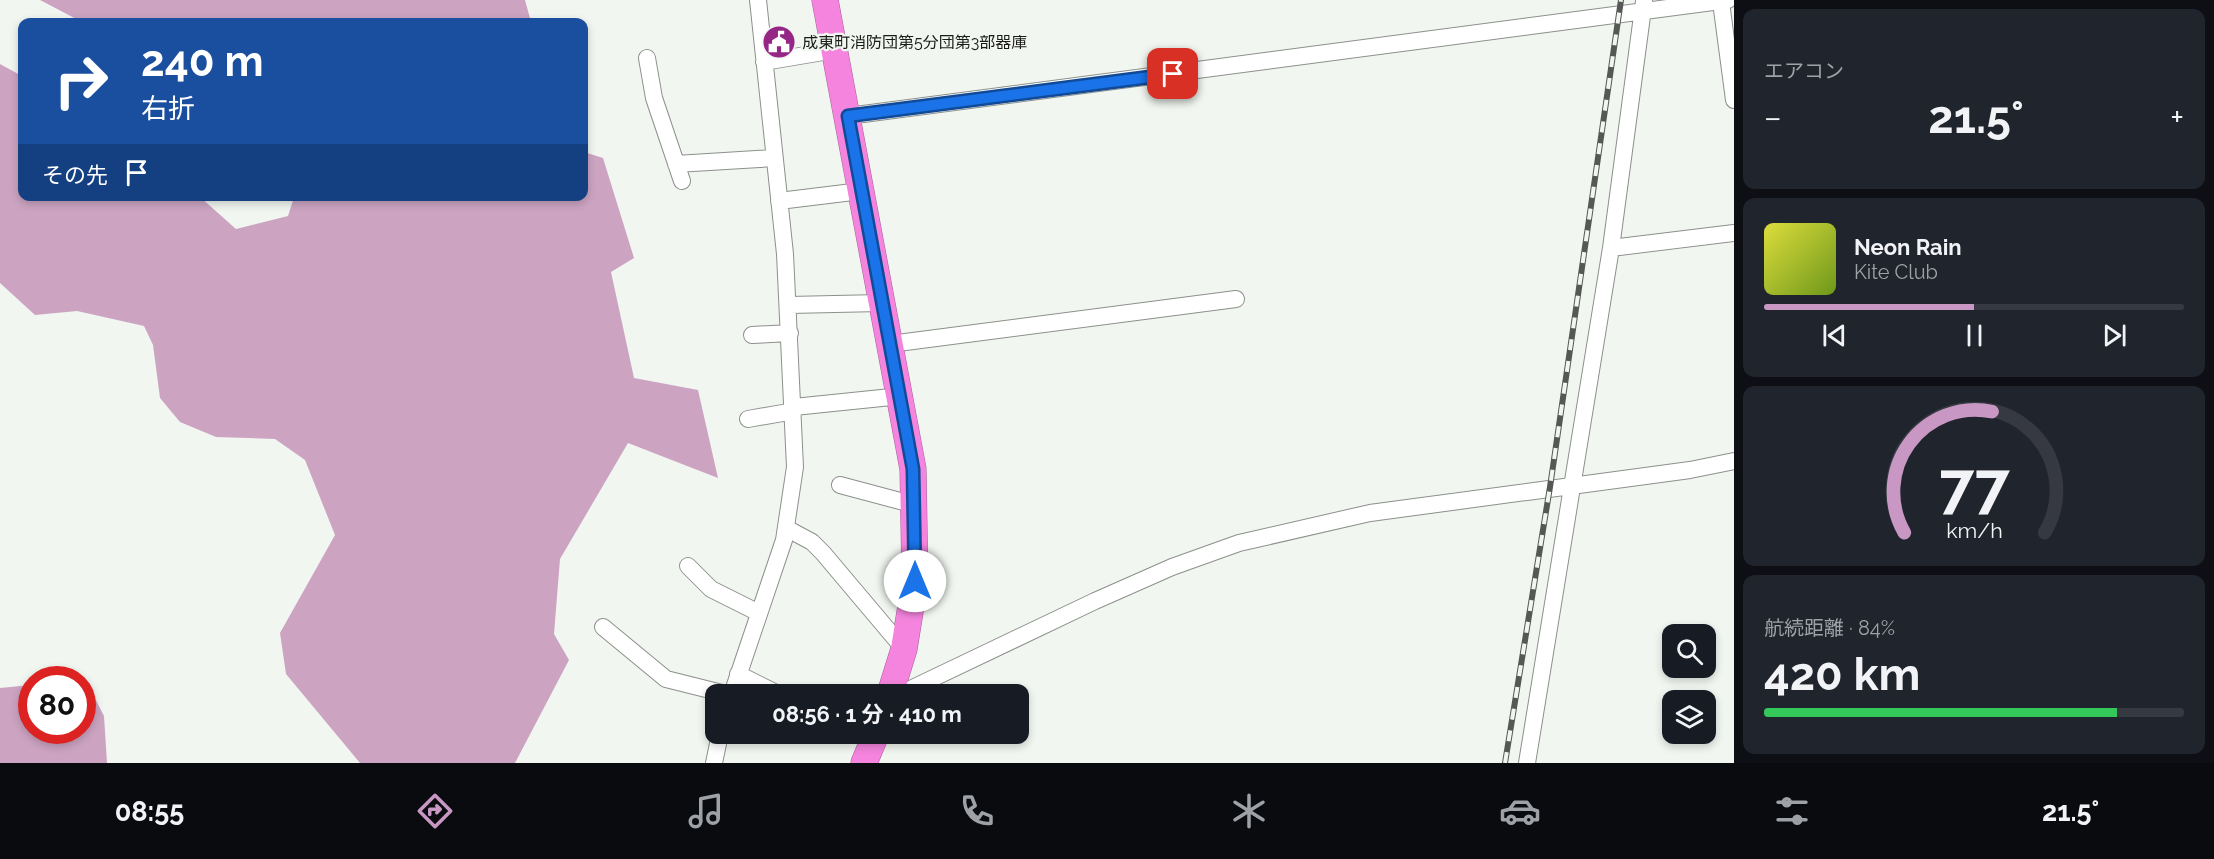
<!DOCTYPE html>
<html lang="ja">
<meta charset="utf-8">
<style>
:root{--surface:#171b24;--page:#20242c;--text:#f1f3f6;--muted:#9ea1a6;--line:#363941;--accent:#c897c4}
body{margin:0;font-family:Raleway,"Noto Sans JP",sans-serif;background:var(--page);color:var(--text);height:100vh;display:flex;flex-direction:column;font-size:22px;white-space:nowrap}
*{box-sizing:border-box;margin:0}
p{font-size:20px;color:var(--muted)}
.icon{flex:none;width:33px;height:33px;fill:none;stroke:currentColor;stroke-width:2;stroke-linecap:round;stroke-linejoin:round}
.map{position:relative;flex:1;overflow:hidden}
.side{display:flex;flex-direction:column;gap:9px;padding:9px;background:#0d0f14;width:480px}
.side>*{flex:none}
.top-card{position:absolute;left:18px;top:18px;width:570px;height:183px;border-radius:12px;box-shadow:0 3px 9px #0003;background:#1a4fa0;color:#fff;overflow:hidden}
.fabs{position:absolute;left:1662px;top:624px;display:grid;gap:12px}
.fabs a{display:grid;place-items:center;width:54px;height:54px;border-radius:12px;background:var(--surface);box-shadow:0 3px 9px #0003;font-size:30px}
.speed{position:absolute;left:18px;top:666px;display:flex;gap:12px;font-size:30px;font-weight:700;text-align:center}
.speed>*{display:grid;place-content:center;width:78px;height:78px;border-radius:50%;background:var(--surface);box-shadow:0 3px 9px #0003;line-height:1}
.speed .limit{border:9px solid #d22;background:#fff;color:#111}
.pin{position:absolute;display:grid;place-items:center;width:51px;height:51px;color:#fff;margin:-26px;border-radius:12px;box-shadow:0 3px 9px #0006}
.me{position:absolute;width:66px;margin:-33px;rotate:0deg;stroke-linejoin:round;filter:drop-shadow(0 0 4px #0008)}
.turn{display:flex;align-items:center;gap:21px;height:126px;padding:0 24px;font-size:27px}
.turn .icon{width:78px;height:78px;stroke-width:2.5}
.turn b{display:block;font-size:42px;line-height:51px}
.then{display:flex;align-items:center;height:57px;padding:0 24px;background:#0003;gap:12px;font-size:22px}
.big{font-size:45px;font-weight:700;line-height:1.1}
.side .widget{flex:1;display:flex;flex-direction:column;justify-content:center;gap:9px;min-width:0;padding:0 21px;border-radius:12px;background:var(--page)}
.side .dial{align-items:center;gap:0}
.dial svg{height:156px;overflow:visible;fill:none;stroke:var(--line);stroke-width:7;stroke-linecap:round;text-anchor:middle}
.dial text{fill:var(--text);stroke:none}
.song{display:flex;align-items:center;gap:18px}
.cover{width:72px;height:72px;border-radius:9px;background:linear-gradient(135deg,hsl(60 70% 55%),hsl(80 70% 35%))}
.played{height:6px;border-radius:3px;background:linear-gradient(90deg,var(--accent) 50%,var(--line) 50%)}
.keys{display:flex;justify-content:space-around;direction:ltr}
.heat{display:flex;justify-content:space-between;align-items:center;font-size:33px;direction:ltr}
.charge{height:9px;border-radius:4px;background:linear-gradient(90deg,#34c759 84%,var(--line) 0)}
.trip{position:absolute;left:705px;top:684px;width:324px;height:60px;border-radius:12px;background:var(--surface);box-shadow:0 3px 9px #0003;font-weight:700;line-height:60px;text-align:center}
.tab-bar{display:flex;height:96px;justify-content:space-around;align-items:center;background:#090b0e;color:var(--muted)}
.tab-bar .icon{width:42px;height:42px}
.tab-bar .selected{color:var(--accent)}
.tab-bar b{font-size:27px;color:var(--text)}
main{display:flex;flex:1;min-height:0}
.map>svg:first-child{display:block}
.forest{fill:#cca4c2}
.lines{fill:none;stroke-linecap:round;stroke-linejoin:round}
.minor-casing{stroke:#8c908b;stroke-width:18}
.highway-casing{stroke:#a86099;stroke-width:27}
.minor{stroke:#fff;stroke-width:16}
.highway{stroke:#f484de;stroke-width:26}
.rail-casing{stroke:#565855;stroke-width:6}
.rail{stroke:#f1f6f0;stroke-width:4;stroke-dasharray:11;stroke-linecap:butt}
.route-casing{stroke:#114b97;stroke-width:15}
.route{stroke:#1a73e8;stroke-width:10}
.labels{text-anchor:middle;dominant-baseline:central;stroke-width:4.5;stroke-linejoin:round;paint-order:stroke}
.poi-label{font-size:16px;fill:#1b1c1a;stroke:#f1f6f0;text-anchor:start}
</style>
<main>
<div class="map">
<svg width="1734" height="763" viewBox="0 0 1734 763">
<rect width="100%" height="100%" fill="#f1f6f0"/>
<path class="forest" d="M40,0H525L531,22H82Z
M0,64L22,76V196L200,197L236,229L288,216L294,197L584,196V152L603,158L634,258L611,272L634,378L698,390L718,478L628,443L560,559L554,634L569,660L515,763H360L286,674L280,633L335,535L305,460L275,439L216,437L180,422L160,398L153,345L144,326L77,311L35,315L0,283Z
M80,679H85L104,716L107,763H0V688L31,685L32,730H82V680Z"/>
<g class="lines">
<defs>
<path id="minor" d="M1721,2L1734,100
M647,58L654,98L682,181
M764,62L835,50
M848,116L1728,0
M676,164L774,158
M779,201L861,191
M1611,248L1734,233
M789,305L881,303
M752,335L790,333
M890,344L1236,299
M794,407L901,396
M748,419L794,411
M840,485L915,505
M786,528L812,542L823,553L904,649
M688,566L711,589L759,613
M603,627L666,679L726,694
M738,674L778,694
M732,694L784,540L795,467L785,254L758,0
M900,694L1095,601L1172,567L1239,543L1370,513L1690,470L1734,461
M714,763L720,734
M1527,763L1611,248L1644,1"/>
<path id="highway" d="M825,0L913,469L915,581L904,649L890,694
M864,763L876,734"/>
</defs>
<use href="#minor" class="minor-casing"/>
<use href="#highway" class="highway-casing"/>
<use href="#minor" class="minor"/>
<use href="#highway" class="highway"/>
<defs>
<path id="rail" d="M1505,763L1550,487L1621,0"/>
</defs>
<use href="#rail" class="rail-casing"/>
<use href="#rail" class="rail"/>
</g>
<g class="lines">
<defs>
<path id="route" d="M915,581L913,469L848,116L1173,74"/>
</defs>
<use href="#route" class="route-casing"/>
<use href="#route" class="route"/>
</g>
<defs>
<symbol id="civic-disc" viewBox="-11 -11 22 22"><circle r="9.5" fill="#962686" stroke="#f1f6f0"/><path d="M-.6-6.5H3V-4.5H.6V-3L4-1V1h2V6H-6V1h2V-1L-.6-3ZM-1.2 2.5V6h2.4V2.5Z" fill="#fff"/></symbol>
</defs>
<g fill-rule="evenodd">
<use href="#civic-disc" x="760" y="23" width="38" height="38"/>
</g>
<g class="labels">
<g class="poi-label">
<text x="802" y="42">成東町消防団第5分団第3部器庫</text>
</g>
</g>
</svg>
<div class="fabs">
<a><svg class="icon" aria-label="search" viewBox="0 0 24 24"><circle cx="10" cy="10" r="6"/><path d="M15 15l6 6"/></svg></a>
<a><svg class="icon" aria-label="layers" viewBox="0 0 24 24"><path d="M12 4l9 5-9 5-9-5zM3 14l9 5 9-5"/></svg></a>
</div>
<div class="speed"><div class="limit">80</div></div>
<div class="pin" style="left:1173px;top:74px;background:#d93025"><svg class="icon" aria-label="arrive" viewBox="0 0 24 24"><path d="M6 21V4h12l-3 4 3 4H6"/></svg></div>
<svg class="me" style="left:915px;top:581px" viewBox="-20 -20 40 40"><circle r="19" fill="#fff"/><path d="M0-13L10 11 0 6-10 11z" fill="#1a73e8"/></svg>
<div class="trip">08:56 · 1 分 · 410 m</div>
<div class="top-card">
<div class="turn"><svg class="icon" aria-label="right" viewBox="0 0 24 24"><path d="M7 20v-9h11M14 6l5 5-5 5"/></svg><div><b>240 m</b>右折</div></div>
<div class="then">その先<svg class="icon" aria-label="arrive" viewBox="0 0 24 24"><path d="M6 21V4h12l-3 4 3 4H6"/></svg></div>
</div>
</div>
<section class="side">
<div class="widget"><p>エアコン</p>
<div class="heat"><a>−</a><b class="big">21.5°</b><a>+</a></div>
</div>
<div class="widget">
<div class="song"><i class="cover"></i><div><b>Neon Rain</b><p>Kite Club</p></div></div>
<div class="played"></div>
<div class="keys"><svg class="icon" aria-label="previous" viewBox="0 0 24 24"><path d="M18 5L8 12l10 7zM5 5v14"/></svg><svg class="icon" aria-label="pause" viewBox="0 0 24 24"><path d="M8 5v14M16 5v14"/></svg><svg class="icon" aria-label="next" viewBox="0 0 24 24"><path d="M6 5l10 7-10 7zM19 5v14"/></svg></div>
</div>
<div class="widget dial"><svg viewBox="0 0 100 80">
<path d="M14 69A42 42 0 1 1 86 69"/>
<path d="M14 69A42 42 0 0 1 59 7" stroke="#c897c4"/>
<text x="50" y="56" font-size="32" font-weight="700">77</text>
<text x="50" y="72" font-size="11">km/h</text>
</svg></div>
<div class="widget"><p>航続距離 · 84%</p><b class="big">420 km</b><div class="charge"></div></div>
</section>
</main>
<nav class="tab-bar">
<b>08:55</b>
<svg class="icon selected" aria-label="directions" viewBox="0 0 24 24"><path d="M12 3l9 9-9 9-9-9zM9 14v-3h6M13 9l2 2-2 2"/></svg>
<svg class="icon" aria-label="music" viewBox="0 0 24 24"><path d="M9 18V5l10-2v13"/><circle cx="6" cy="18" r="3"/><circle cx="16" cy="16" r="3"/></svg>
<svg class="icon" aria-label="phone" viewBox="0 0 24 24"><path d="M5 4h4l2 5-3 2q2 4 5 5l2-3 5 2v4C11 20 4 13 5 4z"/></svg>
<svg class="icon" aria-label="climate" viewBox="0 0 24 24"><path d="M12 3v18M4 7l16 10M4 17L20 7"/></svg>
<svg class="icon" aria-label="car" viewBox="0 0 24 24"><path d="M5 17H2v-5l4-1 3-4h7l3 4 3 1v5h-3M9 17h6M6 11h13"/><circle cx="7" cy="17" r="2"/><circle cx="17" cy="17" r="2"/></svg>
<svg class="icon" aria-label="filters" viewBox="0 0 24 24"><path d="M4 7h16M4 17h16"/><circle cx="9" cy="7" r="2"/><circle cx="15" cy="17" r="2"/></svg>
<b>21.5°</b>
</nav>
